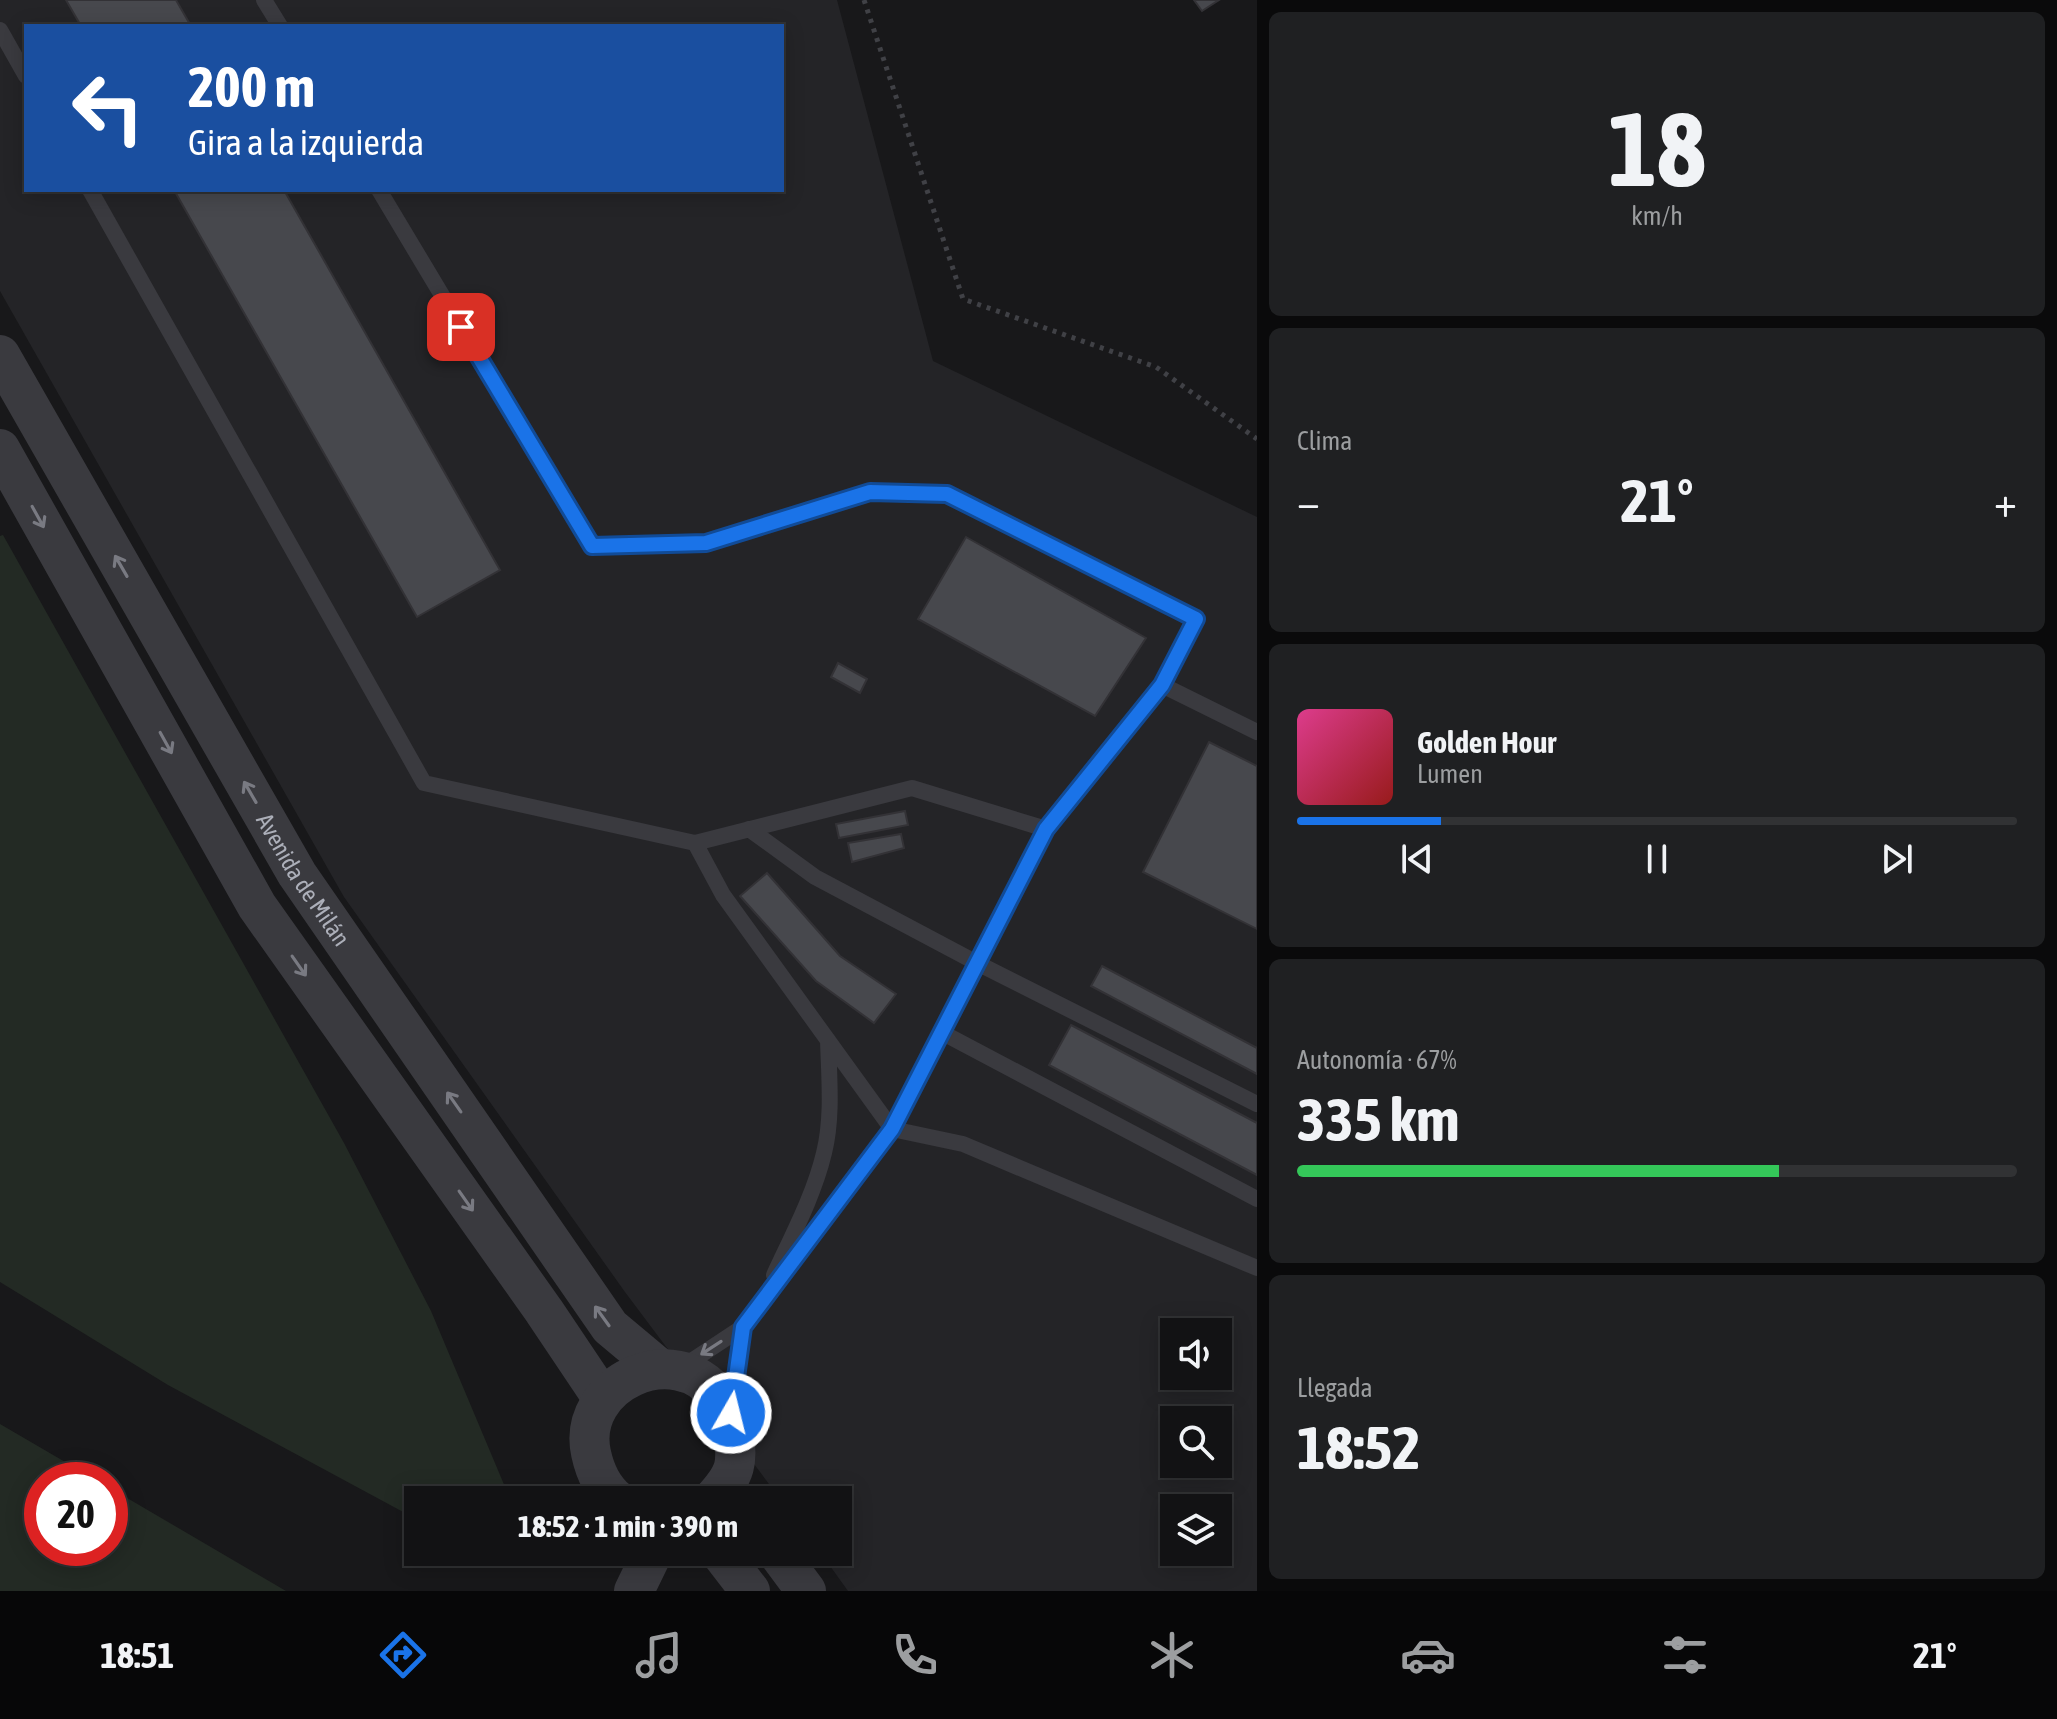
<!DOCTYPE html>
<html lang="es">
<meta charset="utf-8">
<style>
:root{--surface:#121214;--page:#1f2022;--text:#f1f3f6;--muted:#9c9ea0;--line:#313234;--accent:#1a73e8}
body{margin:0;font-family:"Asap Condensed",sans-serif;background:var(--page);color:var(--text);height:100vh;display:flex;flex-direction:column;font-size:30px;white-space:nowrap}
*{box-sizing:border-box;margin:0}
p{font-size:26px;color:var(--muted)}
.icon{flex:none;width:44px;height:44px;fill:none;stroke:currentColor;stroke-width:2;stroke-linecap:round;stroke-linejoin:round}
.map{position:relative;flex:1;overflow:hidden}
.side{display:flex;flex-direction:column;gap:12px;padding:12px;background:#0a0a0b;width:800px}
.side>*{flex:none}
.banner{position:absolute;left:24px;top:24px;width:760px;height:168px;border-radius:0px;box-shadow:0 4px 20px #0003,0 0 0 2px var(--line);background:#1a4fa0;color:#fff;overflow:hidden}
.fabs{position:absolute;left:1160px;top:1318px;display:grid;gap:16px}
.fabs a{display:grid;place-items:center;width:72px;height:72px;border-radius:0px;background:var(--surface);box-shadow:0 4px 20px #0003,0 0 0 2px var(--line);font-size:40px}
.speed{position:absolute;left:24px;top:1462px;display:flex;gap:16px;font-size:40px;font-weight:700;text-align:center}
.speed>*{display:grid;place-content:center;width:104px;height:104px;border-radius:50%;background:var(--surface);box-shadow:0 4px 20px #0003,0 0 0 2px var(--line);line-height:1}
.speed .limit{border:12px solid #d22;background:#fff;color:#111}
.pin{position:absolute;display:grid;place-items:center;width:68px;height:68px;color:#fff;margin:-34px;border-radius:16px;box-shadow:0 4px 12px #0006}
.me{position:absolute;width:88px;margin:-44px;rotate:8deg;stroke-linejoin:round;filter:drop-shadow(0 0 6px #0008)}
.turn{display:flex;align-items:center;gap:28px;height:168px;padding:0 32px;font-size:36px}
.turn .icon{width:104px;height:104px;stroke-width:2.5}
.turn b{display:block;font-size:56px;line-height:68px}
.big{font-size:60px;font-weight:700;line-height:1.1}
.side .widget{flex:1;display:flex;flex-direction:column;justify-content:center;gap:12px;min-width:0;padding:0 28px;border-radius:12px;background:var(--page)}
.side .dial{align-items:center;gap:0}
.dial b{font-size:104px;line-height:1}
.song{display:flex;align-items:center;gap:24px}
.cover{width:96px;height:96px;border-radius:12px;background:linear-gradient(135deg,hsl(330 70% 55%),hsl(0 70% 35%))}
.played{height:8px;border-radius:4px;background:linear-gradient(90deg,var(--accent) 20%,var(--line) 20%)}
.keys{display:flex;justify-content:space-around;direction:ltr}
.heat{display:flex;justify-content:space-between;align-items:center;font-size:44px;direction:ltr}
.charge{height:12px;border-radius:6px;background:linear-gradient(90deg,#34c759 67%,var(--line) 0)}
.trip{position:absolute;left:404px;top:1486px;width:448px;height:80px;border-radius:0px;background:var(--surface);box-shadow:0 4px 20px #0003,0 0 0 2px var(--line);font-weight:700;line-height:80px;text-align:center}
.menu{display:flex;height:128px;justify-content:space-around;align-items:center;background:#070708;color:var(--muted)}
.menu .icon{width:56px;height:56px}
.menu .current{color:var(--accent)}
.menu b{font-size:36px;color:var(--text)}
main{display:flex;flex:1;min-height:0}
.map>svg:first-child{display:block}
.built{fill:#242427;fill-rule:evenodd}
.green{fill:#232a24}
.building{fill:#47484d;stroke:#333236;stroke-width:2}
.lines{fill:none;stroke-linecap:round;stroke-linejoin:round}
.path{stroke:#404146;stroke-width:5;stroke-dasharray:4 6;stroke-linecap:butt}
.service{stroke:#3a3a3f;stroke-width:16}
.tertiary{stroke:#3a3a3f;stroke-width:40}
.oneway{stroke:#797a82}
.route-casing{stroke:#114b97;stroke-width:20}
.route{stroke:#1a73e8;stroke-width:14}
.labels{text-anchor:middle;dominant-baseline:central;stroke-width:8;stroke-linejoin:round;paint-order:stroke}
.street-label{font-size:24px;fill:#acafb9;stroke:#131315}
</style>
<main>
<div class="map">
<svg width="1257" height="1591" viewBox="0 0 1257 1591">
<rect width="100%" height="100%" fill="#18181a"/>
<path class="built" d="M0,0H837L933,361L1257,517V1591H848L820,1552H838V1500H781L625,1292L344,897L0,291ZM26,26H782V190H26ZM1174,1332H1218V1376H1174ZM1174,1420H1218V1464H1174ZM1174,1508H1218V1552H1174Z"/>
<path class="green" d="M3,535L344,1143L431,1311L508,1494L504,1500H418V1520L168,1385L0,1282V536Z
M0,1424L96,1480H42V1548H110V1488L286,1591H0Z"/>
<path class="building" d="M66,0H176L191,26H81Z
M1194,0H1219L1202,11Z
M174,190H284L500,570L417,617Z
M966,537L1146,638L1095,716L918,619Z
M838,663L867,679L860,693L831,677Z
M1209,742L1257,766V929L1143,872Z
M905,811L908,825L839,838L836,824Z
M901,834L904,848L852,862L848,843Z
M767,873L840,956L896,994L874,1023L816,981L740,896Z
M1102,966L1257,1048V1074L1091,986Z
M1071,1025L1257,1123V1175L1049,1065Z"/>
<g class="lines">
<path class="path" d="M864,0L963,299L1156,367L1257,439"/>
<path class="service" d="M264,0L280,26
M0,30L26,76
M90,190L424,783L695,843L912,788L1046,829
M379,190L592,546L706,543L870,492L947,494L1196,619L1162,685
M749,829L815,877L977,963L1257,1104
M695,843L723,895L892,1129L1046,829L1162,685L1257,732
M941,1032L1257,1199
M774,1275C792,1236 814,1195 824,1153C833,1117 829,1077 828,1040
M681,1368L743,1327L892,1129L963,1144L1257,1268
M732,1407L743,1327"/>
<g class="tertiary">
<path id="s1" d="M0,355L297,874L610,1327L659,1368"/>
<path d="M0,449L257,906L544,1311L603,1399"/>
<path d="M617,1500C602,1488 595,1472 591,1453C576,1383 675,1338 718,1396C727,1407 731,1414 733,1428C738,1464 737,1473 712,1500"/>
<path d="M720,1552L750,1591"/>
<path d="M777,1552L806,1591"/>
<path d="M634,1591L653,1552"/>
</g>
</g>
<defs><path id="oneway-shaft" d="M-6 0H5M1.5-3L5.5 0L1.5 3" fill="none" stroke-width="1.6" stroke-linecap="round" stroke-linejoin="round" transform="scale(2)"/></defs>
<g class="oneway">
<use href="#oneway-shaft" transform="translate(38 517) rotate(61)"/>
<use href="#oneway-shaft" transform="translate(121 566) rotate(-120)"/>
<use href="#oneway-shaft" transform="translate(166 743) rotate(61)"/>
<use href="#oneway-shaft" transform="translate(250 792) rotate(-120)"/>
<use href="#oneway-shaft" transform="translate(299 966) rotate(55)"/>
<use href="#oneway-shaft" transform="translate(454 1102) rotate(-125)"/>
<use href="#oneway-shaft" transform="translate(466 1201) rotate(55)"/>
<use href="#oneway-shaft" transform="translate(602 1316) rotate(-126)"/>
<use href="#oneway-shaft" transform="translate(711 1348) rotate(147)"/>
</g>
<g class="lines">
<defs>
<path id="route" d="M461,327L592,546L706,543L870,492L947,494L1196,619L1162,685L1046,829L892,1129L743,1327L731,1413"/>
</defs>
<use href="#route" class="route-casing"/>
<use href="#route" class="route"/>
</g>
<g class="labels">
<g class="street-label">
<text stroke="none"><textPath href="#s1" startOffset="606">Avenida de Milán</textPath></text>
</g>
</g>
</svg>
<div class="fabs">
<a><svg class="icon" aria-label="sound" viewBox="0 0 24 24"><path d="M4 9h4l5-4v14l-5-4H4zM17 9q2 3 0 6"/></svg></a>
<a><svg class="icon" aria-label="search" viewBox="0 0 24 24"><circle cx="10" cy="10" r="6"/><path d="M15 15l6 6"/></svg></a>
<a><svg class="icon" aria-label="layers" viewBox="0 0 24 24"><path d="M12 4l9 5-9 5-9-5zM3 14l9 5 9-5"/></svg></a>
</div>
<div class="speed"><div class="limit">20</div></div>
<div class="pin" style="left:461px;top:327px;background:#d93025"><svg class="icon" aria-label="arrive" viewBox="0 0 24 24"><path d="M6 21V4h12l-3 4 3 4H6"/></svg></div>
<svg class="me" style="left:731px;top:1413px" viewBox="-20 -20 40 40"><circle r="17" fill="#1a73e8" stroke="#fff" stroke-width="3"/><path d="M0-11L8 9 0 5-8 9z" fill="#fff"/></svg>
<div class="trip">18:52 · 1 min · 390 m</div>
<div class="banner">
<div class="turn"><svg class="icon" aria-label="left" viewBox="0 0 24 24"><path d="M17 20v-9H6M10 6l-5 5 5 5"/></svg><div><b>200 m</b>Gira a la izquierda</div></div>
</div>
</div>
<section class="side">
<div class="widget dial"><b>18</b><p>km/h</p></div>
<div class="widget"><p>Clima</p>
<div class="heat"><a>−</a><b class="big">21°</b><a>+</a></div>
</div>
<div class="widget">
<div class="song"><i class="cover"></i><div><b>Golden Hour</b><p>Lumen</p></div></div>
<div class="played"></div>
<div class="keys"><svg class="icon" aria-label="previous" viewBox="0 0 24 24"><path d="M18 5L8 12l10 7zM5 5v14"/></svg><svg class="icon" aria-label="pause" viewBox="0 0 24 24"><path d="M8 5v14M16 5v14"/></svg><svg class="icon" aria-label="next" viewBox="0 0 24 24"><path d="M6 5l10 7-10 7zM19 5v14"/></svg></div>
</div>
<div class="widget"><p>Autonomía · 67%</p><b class="big">335 km</b><div class="charge"></div></div>
<div class="widget"><p>Llegada</p><b class="big">18:52</b></div>
</section>
</main>
<nav class="menu">
<b>18:51</b>
<svg class="icon current" aria-label="directions" viewBox="0 0 24 24"><path d="M12 3l9 9-9 9-9-9zM9 14v-3h6M13 9l2 2-2 2"/></svg>
<svg class="icon" aria-label="music" viewBox="0 0 24 24"><path d="M9 18V5l10-2v13"/><circle cx="6" cy="18" r="3"/><circle cx="16" cy="16" r="3"/></svg>
<svg class="icon" aria-label="phone" viewBox="0 0 24 24"><path d="M5 4h4l2 5-3 2q2 4 5 5l2-3 5 2v4C11 20 4 13 5 4z"/></svg>
<svg class="icon" aria-label="climate" viewBox="0 0 24 24"><path d="M12 3v18M4 7l16 10M4 17L20 7"/></svg>
<svg class="icon" aria-label="car" viewBox="0 0 24 24"><path d="M5 17H2v-5l4-1 3-4h7l3 4 3 1v5h-3M9 17h6M6 11h13"/><circle cx="7" cy="17" r="2"/><circle cx="17" cy="17" r="2"/></svg>
<svg class="icon" aria-label="filters" viewBox="0 0 24 24"><path d="M4 7h16M4 17h16"/><circle cx="9" cy="7" r="2"/><circle cx="15" cy="17" r="2"/></svg>
<b>21°</b>
</nav>
